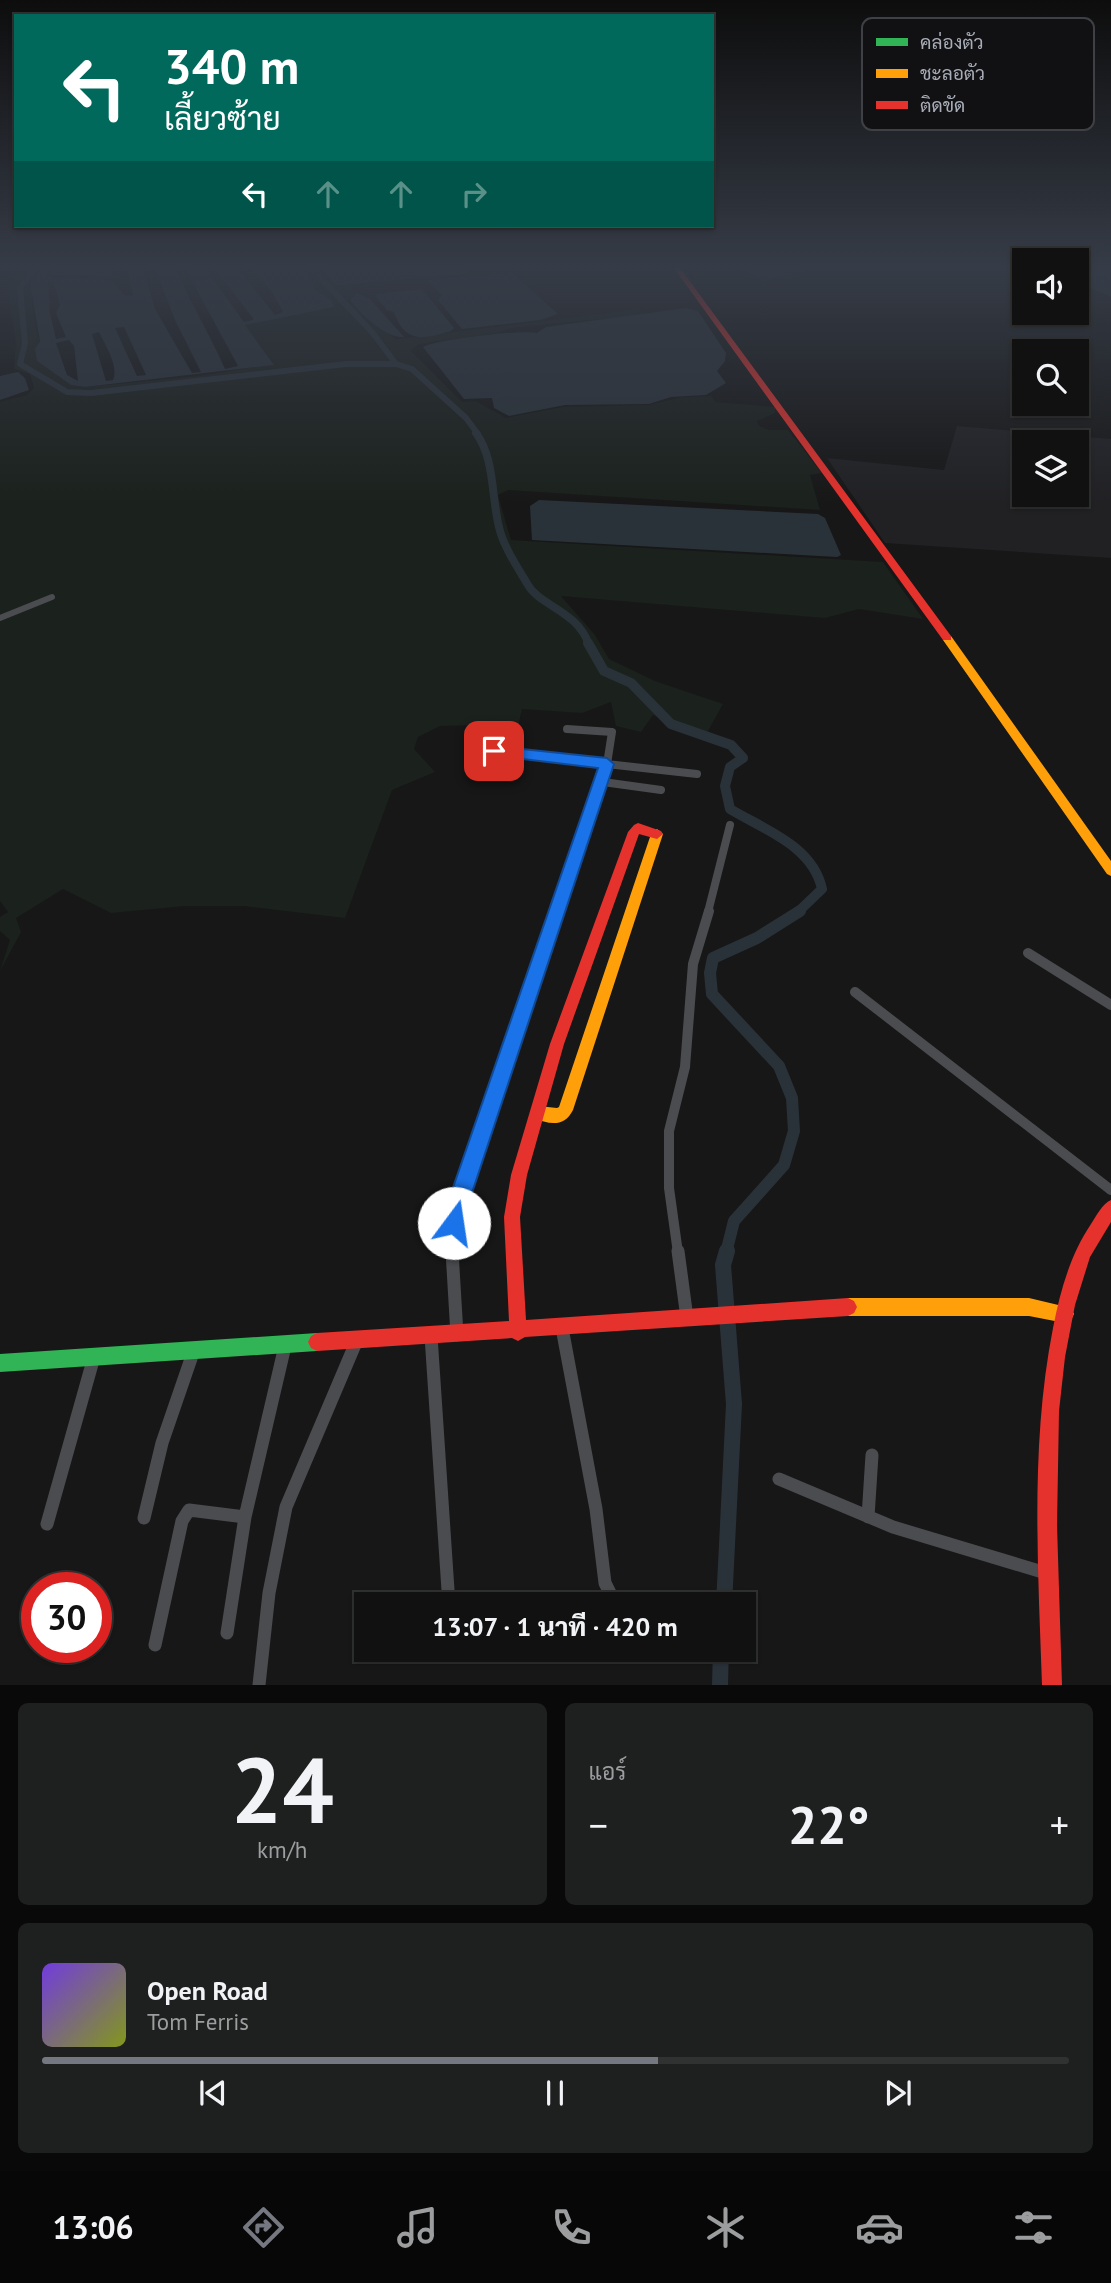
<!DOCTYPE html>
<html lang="th">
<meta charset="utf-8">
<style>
:root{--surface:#111;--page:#1e1f1f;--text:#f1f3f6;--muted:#9c9d9f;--line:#303131;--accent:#757880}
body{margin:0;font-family:"PT Sans",Sarabun,sans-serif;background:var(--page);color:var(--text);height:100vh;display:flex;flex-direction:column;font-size:26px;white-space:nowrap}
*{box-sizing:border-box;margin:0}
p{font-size:23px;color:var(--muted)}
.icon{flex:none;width:38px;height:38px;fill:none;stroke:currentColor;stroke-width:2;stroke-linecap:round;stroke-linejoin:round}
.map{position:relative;height:1685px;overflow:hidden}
.details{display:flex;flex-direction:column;gap:18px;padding:18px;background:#090909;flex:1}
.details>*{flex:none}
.top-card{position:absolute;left:14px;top:14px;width:700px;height:214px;border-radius:0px;box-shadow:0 2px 5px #0004,0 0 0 2px var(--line);background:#00695c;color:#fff;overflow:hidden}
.controls{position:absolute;left:1012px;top:248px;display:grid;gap:14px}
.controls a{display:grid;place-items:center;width:77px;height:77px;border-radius:0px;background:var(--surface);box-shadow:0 2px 5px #0004,0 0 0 2px var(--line);font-size:35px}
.speed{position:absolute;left:21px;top:1572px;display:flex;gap:14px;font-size:35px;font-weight:700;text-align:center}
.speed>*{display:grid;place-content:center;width:91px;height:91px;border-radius:50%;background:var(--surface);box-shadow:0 2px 5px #0004,0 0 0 2px var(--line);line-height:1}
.speed .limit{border:10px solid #d22;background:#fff;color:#111}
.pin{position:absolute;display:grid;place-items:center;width:60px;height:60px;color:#fff;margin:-30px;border-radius:14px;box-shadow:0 4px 10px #0006}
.me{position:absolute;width:77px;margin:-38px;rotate:14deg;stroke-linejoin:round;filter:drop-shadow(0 0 5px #0008)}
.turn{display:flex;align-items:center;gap:24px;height:147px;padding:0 35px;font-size:32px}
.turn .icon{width:91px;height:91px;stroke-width:2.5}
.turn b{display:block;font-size:49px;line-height:60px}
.lanes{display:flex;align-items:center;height:66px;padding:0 35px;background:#0003;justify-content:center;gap:35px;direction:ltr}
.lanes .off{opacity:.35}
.big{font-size:52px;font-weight:800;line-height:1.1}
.details .widget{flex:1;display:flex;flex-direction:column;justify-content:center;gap:10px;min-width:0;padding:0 24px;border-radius:10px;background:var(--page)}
.details .dial{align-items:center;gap:0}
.dial b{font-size:91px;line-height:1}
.song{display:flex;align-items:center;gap:21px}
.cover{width:84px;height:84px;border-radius:10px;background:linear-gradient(135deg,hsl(260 70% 55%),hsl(70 70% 35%))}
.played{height:7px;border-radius:4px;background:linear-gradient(90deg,var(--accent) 60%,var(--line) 60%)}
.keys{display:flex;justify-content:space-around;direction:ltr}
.heat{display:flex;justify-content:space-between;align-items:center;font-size:38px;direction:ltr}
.details .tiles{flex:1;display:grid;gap:18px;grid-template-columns:1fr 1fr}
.widget:last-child{grid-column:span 2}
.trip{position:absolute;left:354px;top:1592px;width:402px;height:70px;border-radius:0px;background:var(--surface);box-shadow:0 2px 5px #0004,0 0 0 2px var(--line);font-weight:800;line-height:70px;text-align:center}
.tab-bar{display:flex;height:112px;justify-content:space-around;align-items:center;background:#070707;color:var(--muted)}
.tab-bar .icon{width:49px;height:49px}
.tab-bar .on{color:var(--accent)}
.tab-bar b{font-size:32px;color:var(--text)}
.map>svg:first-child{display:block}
.built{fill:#212124;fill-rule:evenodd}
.green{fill:#1b211c}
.water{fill:#2a3239;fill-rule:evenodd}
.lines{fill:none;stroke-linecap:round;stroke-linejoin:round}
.canal-far4{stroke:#2a3239;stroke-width:6}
.canal-far3{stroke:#2a3239;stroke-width:8}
.canal-far2{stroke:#2a3239;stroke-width:10}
.canal-far1{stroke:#2a3239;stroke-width:12}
.canal{stroke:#2a3239;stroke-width:16}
.street-far3{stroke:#4b4c50;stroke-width:6}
.street-far2{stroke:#4b4c50;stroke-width:8}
.street-far1{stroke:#4b4c50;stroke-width:10}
.street{stroke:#4b4c50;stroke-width:13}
.fast{fill:#30b455;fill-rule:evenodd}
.slow{fill:#ff9f0a;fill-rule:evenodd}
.jam{fill:#e5322d;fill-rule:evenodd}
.route{fill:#1a73e8;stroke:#114b97;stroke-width:2}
.key{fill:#111113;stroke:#3e4045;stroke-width:2}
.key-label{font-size:19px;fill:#a8adb8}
</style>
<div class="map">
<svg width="1111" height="1685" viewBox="0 0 1111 1685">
<rect width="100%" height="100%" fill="#171717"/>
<path class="built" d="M957,426L1111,439V558L885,543L827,458L944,470ZM1024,443H1076V495H1024Z"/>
<path class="green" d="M24,268H43L30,283C35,323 38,381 85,387L198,376L273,364L244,325L334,307L331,300L314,289L312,278L300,268H319L335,285L353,286L356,292L348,301L396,339L639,309L643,312L631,316L511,328L497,333L419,344L411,351L462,402L476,401L506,418L563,407L648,405L683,397L712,396L715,402L775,407V413L757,421L759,426L769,430H788L822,473L810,475L820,510L508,490L498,495L511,540L883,562L923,619L859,609L825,618L561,596L595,635L609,659L655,681L723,704L703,740L653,715L641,732L616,726L611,702L582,713L522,709L514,744L483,740L482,725L440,726L418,737L414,749L435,772L392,790L345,918L244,906H185L111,913L63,889L16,918L21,932L0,971L10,940L0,931V917L8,912L0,901V402L27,395L34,388L30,374L14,369L16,343L7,285Z"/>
<path class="water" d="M43,268H52L46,275L55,278L111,280L125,296L133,295L128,268H143L155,309L192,373L201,372L175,320L155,268H176C190,303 210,334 225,369L238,366L185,268H205L244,322L253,320V318L214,268H237L275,315L283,312L271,290L251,268H300L312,278L314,289L331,300L334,307L245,325L274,365L85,387L71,385L37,361L35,349L40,341L30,283ZM48,281L54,283L60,305L56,313L66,337L56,339L50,313ZM124,327L146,375L137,376L115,328ZM99,332C105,345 119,366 113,380L106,381L92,334ZM69,340L74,346L78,381L67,375L56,343Z
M56,268H111L113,277L48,274Z
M321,268H463L469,273L343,285H336Z
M738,268H816L764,281Z
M1076,268H1111V297L1076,281Z
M512,273L558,314L540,320L462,329L438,300L442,295L427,280Z
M422,289L454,328L451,331C424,339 405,344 394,312L387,310L376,297L377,294Z
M357,293L370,299L404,337C386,339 360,313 350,300Z
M686,308L698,311L726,353L725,361L717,371L726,383L706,395L671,397L649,404L565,405L509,416L494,408L492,398L464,399L423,347C434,340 524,329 537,333L546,327Z
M18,372L25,378L29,390L0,400V376Z
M539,500L818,514L825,518L841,555L837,557L532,540L530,506Z"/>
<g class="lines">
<path class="canal-far4" d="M36,268L20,288L25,343L20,364L67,392L91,393L346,364H396L412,369L466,418L478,434
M311,268L372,332L396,364"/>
<path class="canal-far3" d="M476,433C495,459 491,495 499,527C503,546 518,568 528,585C540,606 578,611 589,645"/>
<path class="canal-far2" d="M588,643L604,671L631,683L671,724L731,745L743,758L730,767L725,786L730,809C765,830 813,846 822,889L798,912"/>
<path class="canal-far1" d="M726,1253L734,1221L784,1165L794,1131L792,1098L779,1066L712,994L710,973L713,958L757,938L800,911"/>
<path class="canal" d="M724,1605L734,1404L723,1265L727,1251
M720,1685L721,1650"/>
<path class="street-far3" d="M0,618L52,597"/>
<path class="street-far2" d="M471,749L697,774
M603,782L661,790
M557,912L607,764L612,732L567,729
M708,912L730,825"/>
<path class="street-far1" d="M1028,953L1111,1005
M855,992L1111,1190
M452,1253L458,1205L557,911
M678,1253L669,1188V1131L685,1067L693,964L709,911"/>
<path class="street" d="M452,1251L457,1335
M678,1251L687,1318
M562,1328L596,1509L605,1583L616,1605
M431,1336L449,1605
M779,1479L893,1527L1049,1574
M868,1517L872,1455
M144,1518L162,1443L194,1350
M47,1524L94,1357
M227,1633L245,1517L285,1346
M155,1645L182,1521L189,1510L245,1517
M259,1685L269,1593L286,1507L357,1340"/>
<path class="fast" d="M317,1333L323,1336L326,1342L323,1348L317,1351L0,1372V1354Z"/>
<path class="slow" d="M947,635L951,636L1111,861V876L1107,874L943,640V636Z
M657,829L663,834L573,1110C564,1128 549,1124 533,1118L530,1113L533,1108L538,1106L557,1108L559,1107L651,834Z
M848,1298H1029L1071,1308L1074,1314L1071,1320L1065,1323L1029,1316H848L842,1313L839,1307L842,1301Z"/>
<path class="jam" d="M674,268H680L951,636V640H943Z
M638,823L661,831L663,834L657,839L639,834L564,1044L527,1175L520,1217L526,1320L848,1298L854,1301L857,1307L854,1313L848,1316L525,1337L518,1341L512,1338L317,1351L311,1348L308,1342L311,1336L317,1333L509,1321L504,1217L511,1175L550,1044L628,832L634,825Z
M1111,1200V1222L1090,1257L1075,1305L1065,1357L1059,1411L1057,1525L1062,1685H1042C1038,1566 1030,1445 1053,1328C1060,1292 1070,1255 1091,1224C1097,1215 1102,1204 1111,1200Z"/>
</g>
<linearGradient id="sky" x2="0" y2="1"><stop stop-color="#0d0d0d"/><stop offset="0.53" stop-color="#363c47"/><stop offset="1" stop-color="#363c47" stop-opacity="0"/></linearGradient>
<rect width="1111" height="504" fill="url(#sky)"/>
<path class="route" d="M494,746L607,758L614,764L468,1205L462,1231L454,1234L447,1231L444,1223L447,1205L598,768L489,755L486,751Z"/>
<rect x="862" y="18" width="232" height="112" rx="10" class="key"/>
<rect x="876" y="38" width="32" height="8" fill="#30b455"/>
<rect x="876" y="69" width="32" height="9" fill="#ff9f0a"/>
<rect x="876" y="101" width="32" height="8" fill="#e5322d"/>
<g class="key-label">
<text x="920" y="49">คล่องตัว</text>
<text x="920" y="80">ชะลอตัว</text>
<text x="920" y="112">ติดขัด</text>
</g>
</svg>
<div class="controls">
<a><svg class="icon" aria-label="sound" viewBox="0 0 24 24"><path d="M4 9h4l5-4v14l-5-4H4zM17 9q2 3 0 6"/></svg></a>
<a><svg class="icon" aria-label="search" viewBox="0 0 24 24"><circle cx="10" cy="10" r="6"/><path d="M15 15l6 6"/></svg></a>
<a><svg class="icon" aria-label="layers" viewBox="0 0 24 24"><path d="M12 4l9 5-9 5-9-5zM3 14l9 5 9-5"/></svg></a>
</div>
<div class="speed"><div class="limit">30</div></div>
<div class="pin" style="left:494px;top:751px;background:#d93025"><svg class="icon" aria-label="arrive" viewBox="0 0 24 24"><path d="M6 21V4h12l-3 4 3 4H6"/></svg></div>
<svg class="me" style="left:454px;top:1223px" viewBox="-20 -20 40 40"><circle r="19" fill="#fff"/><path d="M0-13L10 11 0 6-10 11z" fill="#1a73e8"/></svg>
<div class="trip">13:07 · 1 นาที · 420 m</div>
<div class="top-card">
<div class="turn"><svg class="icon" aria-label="left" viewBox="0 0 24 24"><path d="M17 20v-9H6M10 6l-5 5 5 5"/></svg><div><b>340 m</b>เลี้ยวซ้าย</div></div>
<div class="lanes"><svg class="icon" aria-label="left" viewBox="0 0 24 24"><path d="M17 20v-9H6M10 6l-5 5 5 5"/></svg><svg class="icon off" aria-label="ahead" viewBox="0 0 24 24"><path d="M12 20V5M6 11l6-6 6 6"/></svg><svg class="icon off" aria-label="ahead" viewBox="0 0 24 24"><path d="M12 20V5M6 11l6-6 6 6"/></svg><svg class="icon off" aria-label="right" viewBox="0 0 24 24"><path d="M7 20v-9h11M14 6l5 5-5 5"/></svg></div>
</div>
</div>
<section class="details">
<div class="tiles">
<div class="widget dial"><b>24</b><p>km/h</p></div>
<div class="widget"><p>แอร์</p>
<div class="heat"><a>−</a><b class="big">22°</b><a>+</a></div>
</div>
<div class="widget">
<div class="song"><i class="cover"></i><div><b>Open Road</b><p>Tom Ferris</p></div></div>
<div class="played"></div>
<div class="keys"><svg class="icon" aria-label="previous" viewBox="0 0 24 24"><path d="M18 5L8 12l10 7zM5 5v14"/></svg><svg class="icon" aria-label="pause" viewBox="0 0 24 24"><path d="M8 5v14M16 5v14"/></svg><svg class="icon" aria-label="next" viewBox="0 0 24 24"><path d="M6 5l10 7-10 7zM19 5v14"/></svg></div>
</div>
</div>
</section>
<nav class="tab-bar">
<b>13:06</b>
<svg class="icon on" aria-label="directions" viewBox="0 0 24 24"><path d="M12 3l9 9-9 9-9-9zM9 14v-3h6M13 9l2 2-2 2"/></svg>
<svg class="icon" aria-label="music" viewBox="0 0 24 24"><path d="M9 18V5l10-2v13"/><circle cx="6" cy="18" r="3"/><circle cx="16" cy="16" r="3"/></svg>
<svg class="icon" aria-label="phone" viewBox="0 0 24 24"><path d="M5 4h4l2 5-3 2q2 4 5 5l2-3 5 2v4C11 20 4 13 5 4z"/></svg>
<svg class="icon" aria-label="climate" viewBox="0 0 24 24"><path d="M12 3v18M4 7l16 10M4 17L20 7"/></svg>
<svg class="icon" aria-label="car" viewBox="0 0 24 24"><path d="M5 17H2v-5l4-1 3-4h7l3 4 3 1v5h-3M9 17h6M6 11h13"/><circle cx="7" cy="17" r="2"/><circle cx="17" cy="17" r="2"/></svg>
<svg class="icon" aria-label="filters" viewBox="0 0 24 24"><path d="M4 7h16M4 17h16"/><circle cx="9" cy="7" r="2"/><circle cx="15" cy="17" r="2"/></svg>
</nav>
